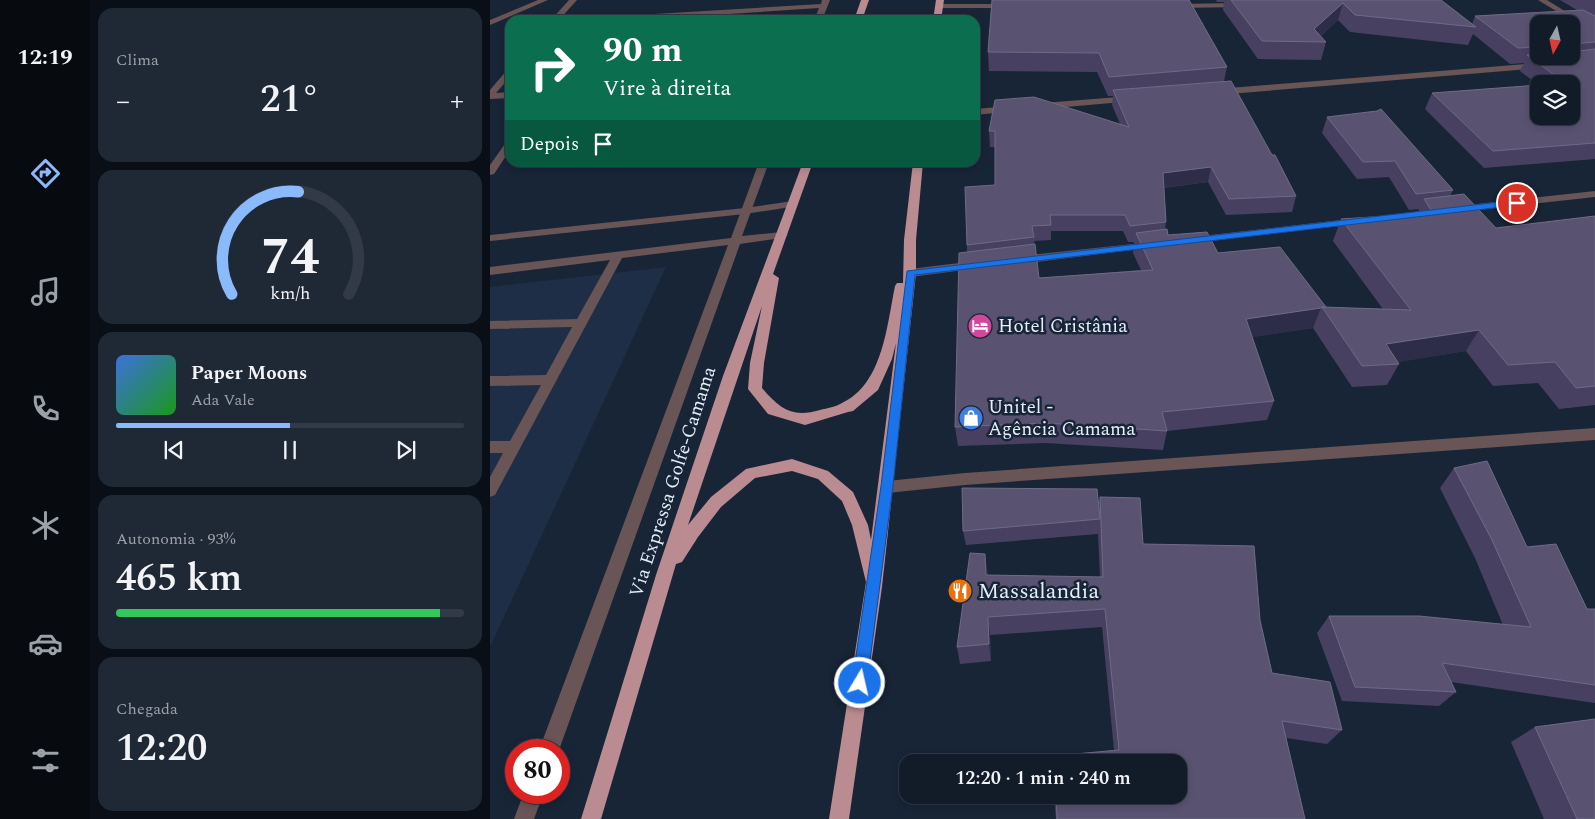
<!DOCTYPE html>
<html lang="pt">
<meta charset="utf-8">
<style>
:root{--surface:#121c29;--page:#1f2935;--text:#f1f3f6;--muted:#9ca1a8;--line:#313a46;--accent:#8abafc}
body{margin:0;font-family:Spectral,serif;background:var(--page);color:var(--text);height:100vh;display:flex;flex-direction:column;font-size:19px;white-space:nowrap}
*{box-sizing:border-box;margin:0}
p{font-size:16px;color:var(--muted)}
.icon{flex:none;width:28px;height:28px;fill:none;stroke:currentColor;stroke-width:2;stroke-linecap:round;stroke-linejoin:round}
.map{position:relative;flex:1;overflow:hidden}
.drawer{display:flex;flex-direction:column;gap:8px;padding:8px;background:#0a0f17;width:400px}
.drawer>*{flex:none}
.guide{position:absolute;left:15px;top:15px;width:475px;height:152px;border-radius:15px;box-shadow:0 2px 8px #0003,0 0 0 1px var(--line);background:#0b6e4f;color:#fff;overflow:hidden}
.needle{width:32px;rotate:188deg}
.fabs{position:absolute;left:1040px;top:15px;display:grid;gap:10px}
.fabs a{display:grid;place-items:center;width:50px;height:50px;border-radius:10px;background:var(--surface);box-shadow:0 2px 8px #0003,0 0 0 1px var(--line);font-size:25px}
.speed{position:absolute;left:15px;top:739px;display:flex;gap:10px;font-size:25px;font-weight:700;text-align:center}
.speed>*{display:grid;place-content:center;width:65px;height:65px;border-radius:50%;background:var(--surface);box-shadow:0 2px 8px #0003,0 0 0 1px var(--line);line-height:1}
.speed .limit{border:8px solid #d22;background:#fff;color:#111}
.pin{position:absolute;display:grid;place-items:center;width:42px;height:42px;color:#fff;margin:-21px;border:2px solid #fff;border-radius:50%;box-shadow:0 1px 5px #0007}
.me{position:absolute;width:55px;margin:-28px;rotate:9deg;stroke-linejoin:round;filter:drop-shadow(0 0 4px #0008)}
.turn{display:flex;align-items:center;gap:18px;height:105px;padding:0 15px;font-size:22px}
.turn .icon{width:65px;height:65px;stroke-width:2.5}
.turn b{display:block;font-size:35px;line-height:42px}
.then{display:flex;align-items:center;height:48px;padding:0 15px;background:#0003;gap:10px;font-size:19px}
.big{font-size:38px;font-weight:600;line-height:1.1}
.drawer .card{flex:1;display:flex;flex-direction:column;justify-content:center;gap:8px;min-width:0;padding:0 18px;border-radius:15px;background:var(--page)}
.drawer .dial{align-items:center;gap:0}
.dial svg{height:130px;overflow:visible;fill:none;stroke:var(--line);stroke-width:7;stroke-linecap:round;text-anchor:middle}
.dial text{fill:var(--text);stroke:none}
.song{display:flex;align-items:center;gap:15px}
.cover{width:60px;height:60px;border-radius:8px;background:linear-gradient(135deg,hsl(220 70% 55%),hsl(120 70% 35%))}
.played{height:5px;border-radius:2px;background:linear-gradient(90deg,var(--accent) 50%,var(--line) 50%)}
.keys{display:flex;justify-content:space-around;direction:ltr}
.heat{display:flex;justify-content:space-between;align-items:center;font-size:28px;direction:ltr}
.charge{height:8px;border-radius:4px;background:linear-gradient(90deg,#34c759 93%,var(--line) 0)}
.trip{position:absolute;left:409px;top:754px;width:288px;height:50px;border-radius:15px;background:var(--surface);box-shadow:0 2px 8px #0003,0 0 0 1px var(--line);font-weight:600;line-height:50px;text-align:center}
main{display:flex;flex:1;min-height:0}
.menu{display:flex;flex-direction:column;width:90px;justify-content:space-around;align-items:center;background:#070b10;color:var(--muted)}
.menu .icon{width:35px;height:35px}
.menu .current{color:var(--accent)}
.menu b{font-size:22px;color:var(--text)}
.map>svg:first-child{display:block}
.built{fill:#1e2e46}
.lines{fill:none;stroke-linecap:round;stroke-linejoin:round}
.service{fill:#695456;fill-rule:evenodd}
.minor{fill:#695456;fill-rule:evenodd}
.trunk{fill:#ba8c92;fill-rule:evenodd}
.wall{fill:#484061;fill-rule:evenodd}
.shaded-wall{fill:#2e2d49}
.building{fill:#595371;stroke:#6e6b86}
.route{fill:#1a73e8;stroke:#114b97}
.labels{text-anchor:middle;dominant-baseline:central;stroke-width:5;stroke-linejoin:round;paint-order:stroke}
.poi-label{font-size:19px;fill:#e4edfa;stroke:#182537;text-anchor:start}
.street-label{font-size:19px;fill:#e4edfa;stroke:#182537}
.near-poi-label{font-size:22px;fill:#e4edfa;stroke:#182537;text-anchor:start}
</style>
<main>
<nav class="menu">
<b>12:19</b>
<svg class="icon current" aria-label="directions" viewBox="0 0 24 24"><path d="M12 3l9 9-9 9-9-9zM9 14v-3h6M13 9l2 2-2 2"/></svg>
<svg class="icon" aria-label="music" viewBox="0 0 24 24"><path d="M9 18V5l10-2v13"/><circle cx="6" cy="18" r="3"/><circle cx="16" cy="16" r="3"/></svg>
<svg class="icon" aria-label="phone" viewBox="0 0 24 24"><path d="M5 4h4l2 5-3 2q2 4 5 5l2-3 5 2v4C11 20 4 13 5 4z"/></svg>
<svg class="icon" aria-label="climate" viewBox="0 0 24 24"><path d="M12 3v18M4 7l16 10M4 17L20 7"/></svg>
<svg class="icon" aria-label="car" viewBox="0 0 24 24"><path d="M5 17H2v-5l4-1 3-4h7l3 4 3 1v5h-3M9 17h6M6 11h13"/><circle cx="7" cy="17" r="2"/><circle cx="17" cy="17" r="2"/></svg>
<svg class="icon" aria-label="filters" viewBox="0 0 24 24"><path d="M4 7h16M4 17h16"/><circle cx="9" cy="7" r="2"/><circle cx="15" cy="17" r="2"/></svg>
</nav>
<section class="drawer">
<div class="card"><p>Clima</p>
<div class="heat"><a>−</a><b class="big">21°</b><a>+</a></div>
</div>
<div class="card dial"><svg viewBox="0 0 100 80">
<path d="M14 69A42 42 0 1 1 86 69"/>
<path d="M14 69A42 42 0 0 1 55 6" stroke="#8abafc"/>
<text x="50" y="56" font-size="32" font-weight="700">74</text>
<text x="50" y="72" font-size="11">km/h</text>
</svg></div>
<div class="card">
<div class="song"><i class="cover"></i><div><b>Paper Moons</b><p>Ada Vale</p></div></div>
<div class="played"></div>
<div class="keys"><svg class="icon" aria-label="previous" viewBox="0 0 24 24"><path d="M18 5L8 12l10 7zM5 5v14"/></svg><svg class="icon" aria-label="pause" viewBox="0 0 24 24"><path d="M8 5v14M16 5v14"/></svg><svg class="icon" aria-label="next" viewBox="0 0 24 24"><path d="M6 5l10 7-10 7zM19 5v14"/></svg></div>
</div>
<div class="card"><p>Autonomia · 93%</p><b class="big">465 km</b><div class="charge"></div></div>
<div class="card"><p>Chegada</p><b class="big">12:20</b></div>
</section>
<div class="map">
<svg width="1105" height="819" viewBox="0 0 1105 819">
<rect width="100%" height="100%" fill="#182537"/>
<path class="built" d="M176,267L0,647V287Z"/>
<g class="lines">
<path class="service" d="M79,0H87L69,20H61Z
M332,0H340L332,20H324L329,8L147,20L164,14L331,4Z
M20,69V77L6,93L20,92V98L0,99V90L17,70Z
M20,140V150L4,174L0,175V165L17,141Z
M269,162H279L252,236L292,232L298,235L292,238L250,244L69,750H49L238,245L132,258L5,495L0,497V477L13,453H0V441H20L51,385L0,386V376L56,375L82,327L0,329V321L87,319L120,260L0,275V267L241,238Z
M34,792H54L44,819H24Z"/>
<path class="minor" d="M48,0H58L0,25V20Z
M1048,0H1057L1105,30V35Z
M751,3H754V7L685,8L681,6L685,4Z
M446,4H521L525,6L521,8H446Z
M1049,63L1053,66L1052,68L727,95L723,92L727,89Z
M641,96L644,97V101L553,109L548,106L553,103Z
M521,106L526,109L524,111L485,115V109Z
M1105,191V197L969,212L964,209L969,206Z
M303,201L308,204L307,206L255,214L0,241V235L255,208Z
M868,218L873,221L872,223L703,243L697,240L703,237Z
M662,242L666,243L668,245L666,247L530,264L524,260L530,256Z
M486,261L490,262L492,265L490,268L420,277L414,273L420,269Z
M1105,428V440L475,485L397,493L392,491L390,487L392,483L397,481L475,473Z"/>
<path class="trunk" d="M371,0H379L372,20H364Z
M446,0H454L451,20H443Z
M313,162H323L283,274L289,278L274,363L272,388C290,409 302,418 330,410C337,408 346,407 352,403C393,384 397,325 405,286L407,283H413L414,240L423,162H433L426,240V273L392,587L359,819H339L376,582L362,525L352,501L328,479L302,471L265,478L231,507L208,537L192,562L186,564L111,819H91L166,575L233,376ZM272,306L260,363L258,389L278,414L315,425L358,412L363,411L388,390L402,359L406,343L381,540L378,525L363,492L338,471L302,459L256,469L221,497L198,525Z"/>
</g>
<path class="wall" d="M502,0L737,67L734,81L782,155L806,196L802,212L736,215L718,182L674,188L676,222L675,229L678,235L728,253L836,307L893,309L843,241L851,219L927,214L929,209L919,210L899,177L867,179L832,133L837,117L963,190L960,196L1006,228L1105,216V405L1069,409L1048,383L1003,386L976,351L907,362L909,364L897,385L862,387L823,328L762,337L784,401L777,420L677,431L673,450L555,443L468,446L465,427L477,252V245L505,185V147H500L499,131L630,124L622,105L623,96H618L607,72L499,71L498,52ZM561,231H633L638,242H644L643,253L651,270L549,278L544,241L561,240Z
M726,0H951L982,24L985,16L1087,10L1070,0H1105V159L994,168L935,109L942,93L1048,85L1030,71L1034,63L1020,64L983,34L978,45L860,32L848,20L831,36L836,42L831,60L768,59L733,10L734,2H727ZM1049,24H1081V56H1049ZM1049,84H1081L1049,116Z
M164,162H227L165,164Z
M964,468L1037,547L1097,609H1105V703L961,682L966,692L949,706L852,701L827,633L839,616L1013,625L985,558L950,488Z
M610,497L653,544L770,620L782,673L852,730L837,744L796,738L815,819H566L564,795H688V762H563V756L624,750L612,627L500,635L501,661L470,664L467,647L498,575L610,577L608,534L476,545L473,531L608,506Z
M1045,727L1105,819H1054L1021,742Z"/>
<path class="shaded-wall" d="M853,3L848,20L824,42V29Z
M721,167L718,182L671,188L673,173Z
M831,308L823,328L750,339L756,319Z
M989,330L976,351L885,366L896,344Z
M495,554L498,573L499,594L496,575Z
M498,617L500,635L501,661L499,644Z"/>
<path class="building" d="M502,0H699L737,67L619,77L609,53L498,52Z
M741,0H951L986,27L865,15L853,3L824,29L836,42L772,41Z
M1093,10L1105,16V42L1081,44V24H1049V47L1028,48L985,16Z
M1105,49V143L1003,151L942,93L1049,85V116H1081V84H1069L1075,83L1037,55L1049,54V56H1081V52Z
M741,81L782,155H785L806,196L739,199L721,167L673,173L676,222L640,226L635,215H560L561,225L542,226L544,237L477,245L475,187L505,185V131H499L505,100L544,97L639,127L623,90Z
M891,109L963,190L926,194L905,161L873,162L837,117L887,111Z
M974,194L1006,228L1105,216V386L1086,388L1065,362L1018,365L989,330L896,344L909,364L872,366L832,307L921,310L851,219L943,213L934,199Z
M677,229L678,235L717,232L728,253L790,247L836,307H832L831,308L756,319L784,401L672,412L677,431L555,423L465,427L469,253L545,244L549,278L663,270L646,233Z
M997,461L1037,547L1066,544L1097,609H1105V685L952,663L966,692L865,687L839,616H929L1041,627L1002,540L964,468Z
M472,488L607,489L610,519L473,531Z
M610,497L650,498L653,544L764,546L770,620L782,673L840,682L852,730L792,721L815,819H567L566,795H688V762H564L563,756L629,750L615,609L498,617L499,644L467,647L480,553L495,554L496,575L613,577Z
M1105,719V819H1087L1045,727Z"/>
<path class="route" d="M1027,200L1031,203L1030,205L425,275L403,486L377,683L375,689L370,691L364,689L362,683L391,486L417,271Z"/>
<defs>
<symbol id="hotel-disc" viewBox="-11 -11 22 22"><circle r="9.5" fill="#d1479c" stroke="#182537"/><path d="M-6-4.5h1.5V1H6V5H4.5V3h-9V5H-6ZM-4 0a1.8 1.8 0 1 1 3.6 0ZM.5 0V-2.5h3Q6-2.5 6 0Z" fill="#fff"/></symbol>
<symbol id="shop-disc" viewBox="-11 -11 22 22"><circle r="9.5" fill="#3f7fe0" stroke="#182537"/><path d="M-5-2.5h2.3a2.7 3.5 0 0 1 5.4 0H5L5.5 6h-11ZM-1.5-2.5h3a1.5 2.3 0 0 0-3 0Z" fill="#fff"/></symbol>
<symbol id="restaurant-disc" viewBox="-11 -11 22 22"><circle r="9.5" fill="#e8710a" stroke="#182537"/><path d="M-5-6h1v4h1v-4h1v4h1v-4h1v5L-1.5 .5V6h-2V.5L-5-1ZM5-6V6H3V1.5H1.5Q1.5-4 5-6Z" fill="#fff"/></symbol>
</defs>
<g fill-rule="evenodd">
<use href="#hotel-disc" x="476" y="312" width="28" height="28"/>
<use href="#shop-disc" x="467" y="404" width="28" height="28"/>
<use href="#restaurant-disc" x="456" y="577" width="28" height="28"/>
</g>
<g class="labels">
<g class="poi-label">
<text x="508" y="326">Hotel Cristânia</text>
<text x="498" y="407">Unitel -<tspan x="498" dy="22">Agência Camama</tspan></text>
</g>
<g class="street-label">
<text transform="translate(183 482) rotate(-72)">Via Expressa Golfe-Camama</text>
</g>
<g class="near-poi-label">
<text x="488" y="591">Massalandia</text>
</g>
</g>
</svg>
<div class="fabs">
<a><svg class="needle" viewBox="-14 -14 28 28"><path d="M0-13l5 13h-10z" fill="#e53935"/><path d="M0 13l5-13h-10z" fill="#9ca1a8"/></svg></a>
<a><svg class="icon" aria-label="layers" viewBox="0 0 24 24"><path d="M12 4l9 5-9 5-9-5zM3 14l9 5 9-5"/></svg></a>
</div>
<div class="speed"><div class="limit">80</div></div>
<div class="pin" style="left:1027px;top:203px;background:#d93025"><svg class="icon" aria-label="arrive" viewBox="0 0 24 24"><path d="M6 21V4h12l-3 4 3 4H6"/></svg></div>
<svg class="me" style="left:370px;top:683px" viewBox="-20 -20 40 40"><circle r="17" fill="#1a73e8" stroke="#fff" stroke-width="3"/><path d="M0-11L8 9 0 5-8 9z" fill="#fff"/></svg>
<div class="trip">12:20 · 1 min · 240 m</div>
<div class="guide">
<div class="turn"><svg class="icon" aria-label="right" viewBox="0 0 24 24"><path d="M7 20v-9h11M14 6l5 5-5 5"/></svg><div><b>90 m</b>Vire à direita</div></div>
<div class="then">Depois<svg class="icon" aria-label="arrive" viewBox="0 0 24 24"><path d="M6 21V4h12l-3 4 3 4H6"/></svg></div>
</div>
</div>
</main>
